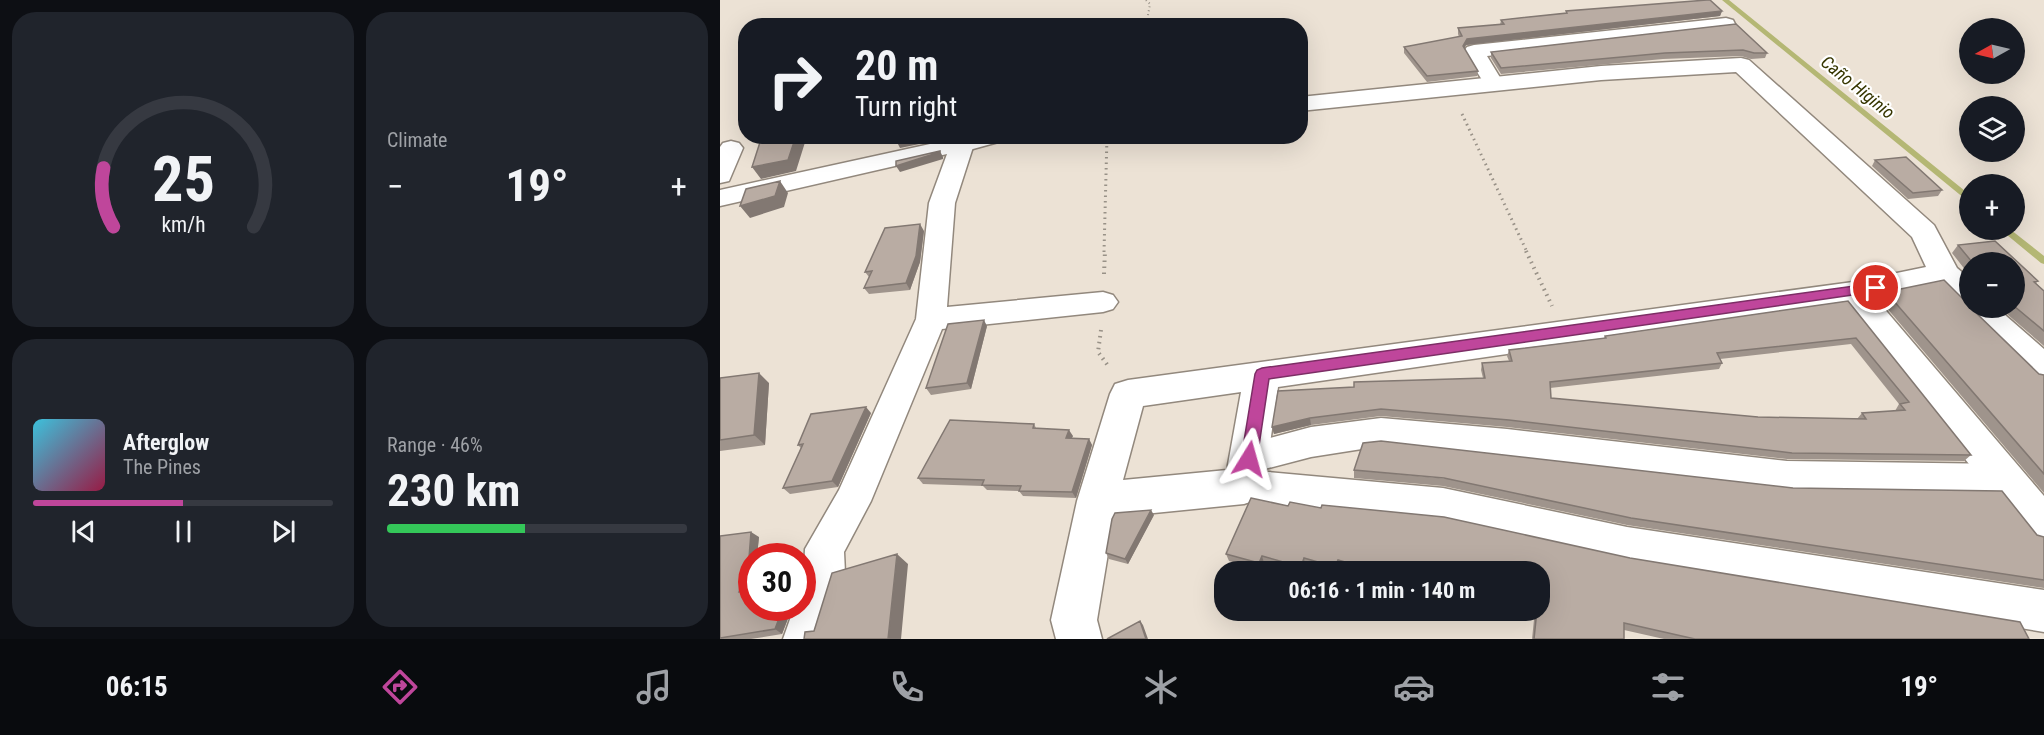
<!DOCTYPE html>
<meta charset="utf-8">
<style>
:root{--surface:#171b24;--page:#20242c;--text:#f1f3f6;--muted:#9ea1a6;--line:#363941;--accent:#bf469b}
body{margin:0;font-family:"Roboto Condensed",sans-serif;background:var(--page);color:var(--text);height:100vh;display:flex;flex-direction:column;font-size:22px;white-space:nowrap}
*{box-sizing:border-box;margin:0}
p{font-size:20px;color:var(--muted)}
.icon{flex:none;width:33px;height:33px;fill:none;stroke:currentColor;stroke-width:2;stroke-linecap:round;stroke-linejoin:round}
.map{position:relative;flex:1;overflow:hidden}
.sheet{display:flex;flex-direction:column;gap:12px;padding:12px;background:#0d0f14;width:720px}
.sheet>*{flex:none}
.banner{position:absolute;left:18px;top:18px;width:570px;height:126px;border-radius:24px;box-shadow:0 6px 24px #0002;background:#171b24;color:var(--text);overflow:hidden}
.needle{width:39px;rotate:262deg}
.tools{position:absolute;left:1239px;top:18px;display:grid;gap:12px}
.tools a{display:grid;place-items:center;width:66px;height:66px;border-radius:50%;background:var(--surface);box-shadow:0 6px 24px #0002;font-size:30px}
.speed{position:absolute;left:18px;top:543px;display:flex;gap:12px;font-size:30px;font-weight:700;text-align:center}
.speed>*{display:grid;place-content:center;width:78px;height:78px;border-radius:50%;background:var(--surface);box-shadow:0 6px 24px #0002;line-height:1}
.speed .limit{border:9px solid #d22;background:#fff;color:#111}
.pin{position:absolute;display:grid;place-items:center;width:51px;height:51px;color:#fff;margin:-26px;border:3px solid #fff;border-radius:50%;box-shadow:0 2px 6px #0007}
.me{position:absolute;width:66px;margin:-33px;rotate:8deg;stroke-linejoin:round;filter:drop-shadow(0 0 4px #0008)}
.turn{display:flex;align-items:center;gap:21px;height:126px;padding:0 18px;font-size:27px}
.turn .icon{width:78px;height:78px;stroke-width:2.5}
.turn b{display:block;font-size:42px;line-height:51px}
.big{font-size:45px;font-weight:700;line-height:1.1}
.sheet .tile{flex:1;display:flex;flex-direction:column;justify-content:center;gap:9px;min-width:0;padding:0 21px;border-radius:24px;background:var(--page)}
.sheet .dial{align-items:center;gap:0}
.dial svg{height:156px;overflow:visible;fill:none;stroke:var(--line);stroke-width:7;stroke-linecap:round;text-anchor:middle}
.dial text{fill:var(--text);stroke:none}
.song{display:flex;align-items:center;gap:18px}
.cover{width:72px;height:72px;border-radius:9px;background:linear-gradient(135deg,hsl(190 70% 55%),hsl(340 70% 35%))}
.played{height:6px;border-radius:3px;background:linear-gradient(90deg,var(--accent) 50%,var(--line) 50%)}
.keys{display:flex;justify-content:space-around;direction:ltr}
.heat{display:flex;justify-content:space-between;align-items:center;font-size:33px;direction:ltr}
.charge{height:9px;border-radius:4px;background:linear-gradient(90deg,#34c759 46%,var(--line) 0)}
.sheet .tiles{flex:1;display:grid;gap:12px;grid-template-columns:repeat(2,1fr)}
.trip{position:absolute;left:494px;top:561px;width:336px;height:60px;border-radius:24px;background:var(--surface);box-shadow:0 6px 24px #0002;font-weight:700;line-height:60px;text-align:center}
.dock{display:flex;height:96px;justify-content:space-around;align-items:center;background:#090b0e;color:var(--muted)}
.dock .icon{width:42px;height:42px}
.dock .current{color:var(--accent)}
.dock b{font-size:27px;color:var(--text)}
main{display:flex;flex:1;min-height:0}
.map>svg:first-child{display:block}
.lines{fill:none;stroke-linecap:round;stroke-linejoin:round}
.stream{fill:#b4b774;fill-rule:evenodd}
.pedestrian-casing{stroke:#92887d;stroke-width:3}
.minor-casing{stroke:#92887d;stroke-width:3}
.path-far2{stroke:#989187;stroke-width:2;stroke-dasharray:1 3;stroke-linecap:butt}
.path-far1{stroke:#989187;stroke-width:3;stroke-dasharray:1.5 4;stroke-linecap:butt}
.path{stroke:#989187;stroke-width:4;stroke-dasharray:1.5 4.5;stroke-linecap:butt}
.pedestrian{fill:#fff;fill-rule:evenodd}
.minor{fill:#fff;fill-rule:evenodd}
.wall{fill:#9f948c;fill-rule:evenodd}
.shaded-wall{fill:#827872}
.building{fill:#b9aca3;stroke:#827872;stroke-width:1.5;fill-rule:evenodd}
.route{fill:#bf469b;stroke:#7c2e65;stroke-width:1.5}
.labels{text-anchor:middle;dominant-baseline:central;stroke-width:4.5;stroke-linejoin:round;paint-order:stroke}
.far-water-label{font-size:18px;font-style:italic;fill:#363600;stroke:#fff}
</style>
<main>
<section class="sheet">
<div class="tiles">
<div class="tile dial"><svg viewBox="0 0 100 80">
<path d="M14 69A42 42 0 1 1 86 69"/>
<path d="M14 69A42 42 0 0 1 9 39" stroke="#bf469b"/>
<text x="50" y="56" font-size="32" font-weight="700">25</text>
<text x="50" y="72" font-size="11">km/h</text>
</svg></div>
<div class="tile"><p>Climate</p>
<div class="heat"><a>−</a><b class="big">19°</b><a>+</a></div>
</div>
<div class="tile">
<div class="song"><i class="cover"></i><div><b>Afterglow</b><p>The Pines</p></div></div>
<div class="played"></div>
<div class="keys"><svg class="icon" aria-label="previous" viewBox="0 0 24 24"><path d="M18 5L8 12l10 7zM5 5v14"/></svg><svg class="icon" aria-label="pause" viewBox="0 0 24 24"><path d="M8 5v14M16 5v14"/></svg><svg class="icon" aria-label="next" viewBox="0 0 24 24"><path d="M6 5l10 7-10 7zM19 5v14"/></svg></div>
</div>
<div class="tile"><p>Range · 46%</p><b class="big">230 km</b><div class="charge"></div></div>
</div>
</section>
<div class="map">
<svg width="1324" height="639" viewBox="0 0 1324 639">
<rect width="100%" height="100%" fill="#ece2d5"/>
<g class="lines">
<path class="stream" d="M1002,0H1009L1250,195V203Z
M1281,230H1291L1324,256V264L1321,263Z"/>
<defs>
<path id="pedestrian" d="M1006,18L1013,20L1015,24L1013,28L767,56L784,84L781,88L774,90L767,88L744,51L747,47L754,45Z
M242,137L250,139L254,144L235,203L227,307L383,292L393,295L398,302L393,309L383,312L222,329L151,501L124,552L125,573L105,639H63L74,608H82L85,549L119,490L196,319L209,203L227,154L0,206V190Z
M11,141L19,143L23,148L9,181L0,183V147L3,143Z
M661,418L787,429L1067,461L1286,464L1299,469L1304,480L1299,491L1286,496L1067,493L787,459L661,446L591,457L537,471L723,488L907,527L1324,590V632L907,563L723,522L524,502L511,497L506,486L511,475L522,471L517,469L511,458L517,447L591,427Z"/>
<path id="minor" d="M1021,58L1029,60L1214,225L1237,268L1250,279V308H1277L1324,349V384L1312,380L1246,316L1241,308L1218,286L1156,299L1324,496V546L1309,541L1125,305L558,387L544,486L538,499L524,504L394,517L377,620L382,639H336L331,620L357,501L390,394L395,384L408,380L1133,282L1206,267L1192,237L1016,72L881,80L580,111V97L881,66ZM521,392L507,470L403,480L423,406Z
M241,136H285L282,141L242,152L233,149L229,144L233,139Z"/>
</defs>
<use href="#pedestrian" class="pedestrian-casing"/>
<use href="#minor" class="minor-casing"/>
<path class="path-far2" d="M426,0L430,4L426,26"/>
<path class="path-far1" d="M742,114L807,252
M384,252L387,136"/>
<path class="path" d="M806,251L832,306
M384,274L385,251
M381,330L378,352L389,367"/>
<use href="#pedestrian" class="pedestrian"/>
<use href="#minor" class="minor"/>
</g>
<path class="wall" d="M846,11H1002L1000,16L746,45L744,49L758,71L757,76L707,82L684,53V47L739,37L738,34V28L780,25L781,20L846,13Z
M1016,24L1047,53L1045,58L1031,59L1021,56L943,59L781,74L771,58V52Z
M1155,160L1222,190L1218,196L1188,199L1152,166Z
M204,231L200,262L190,290L149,294L144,288L149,277L145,272Z
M1275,241L1318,281L1316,283L1324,291V346L1280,308H1294V262H1250V276L1232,253L1238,245Z
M1166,292L1319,374L1324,375V493L1160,300Z
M1128,301L1251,455L1244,461L1067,459L787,427L661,416L591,425L554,434L552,427L763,378L761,370L762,363L789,361L787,356L789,350L884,338L885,336ZM1131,344L1179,404L1175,411L1142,413L1137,419L1038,417L831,398L830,388L999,369L1002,363L1000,359Z
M267,326L251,389L211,395L206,388Z
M0,378L49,383L45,445L0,451Z
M151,413L118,487L70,494L63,488L81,448L78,445Z
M314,424L316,428L353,436L351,438L369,439L372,445L356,498L303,496L299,491L267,490L263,486L203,484L198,478Z
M634,470L1317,535L1324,537V588L907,525L723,486L634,478Z
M568,506L601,508L910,558L1309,639H944L904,630V639H812L815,610H819V572H634L618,567L617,572H608L585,565L583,572H574L544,563L541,570L509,561L506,554Z
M434,515L408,564L389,559L386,553Z
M0,536L39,537L37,556H32L30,591L32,608H72L62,634L31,639H0Z"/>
<path class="shaded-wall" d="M1002,11L1000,16L746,45L742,52L743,46L747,39Z
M76,136H87L76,171L41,179L32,167Z
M203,136H224V139L180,148L177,142Z
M220,151L223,157V159L180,172L176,166Z
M60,181L68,193L64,207L30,218L20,206Z
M200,224L204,231L200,262L190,290L186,283Z
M264,320L267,326L251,389L247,383Z
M39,373L49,383L45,445L34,435Z
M146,407L151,413L118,487L112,481Z
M590,418L591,425L554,434L552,427Z
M349,430L353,436L349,444L346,438Z
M369,439L372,445L356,498L352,492Z
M431,510L434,515L408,564L405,559Z
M31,532L39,537L37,556H32V587L27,597L19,592Z
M177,554L188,564L181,639H168Z
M542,556L544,563L541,570L539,563Z
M584,558L585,565L583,572H582L581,567Z
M618,560V567L617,572H616L615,567Z
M63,608H72L62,634L55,629Z
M420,621L423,625L428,639H426Z"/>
<path class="building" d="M987,0H990L1002,11L747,39L743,46L758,71L707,76L684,47L742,36L738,28L784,24L781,20L847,13L846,11Z
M1016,24L1047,53H1034L1023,50L945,53L781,68L771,52Z
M42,136H76L68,160L32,167Z
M177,136H203L177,142Z
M220,151V152L176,166V161Z
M1186,157L1222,190L1193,193L1155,160Z
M60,181L55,196L20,206L26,189Z
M200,224L196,256L186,283L144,288L152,271L145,272L165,228Z
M1275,241L1318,281L1314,282L1324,291V331L1294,306V262H1252L1238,245Z
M1224,280L1250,306V308H1251L1319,374L1324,375V474L1166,292Z
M1128,301L1251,455L1072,453L789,420L661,409L590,418L552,427L558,391L634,387V382L765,378L762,363L792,361L789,350L886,338L885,336ZM1136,338L1189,402L1180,404L1185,410L1142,413L1146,419L1038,417L831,398L830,382L1002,363L997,353Z
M264,320L247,383L206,388L228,324Z
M39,373L34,435L0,440V378Z
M146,407L112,481L63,488L83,444L78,445L91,414Z
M230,420L314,424L313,428L349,430L346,438L369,439L352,492L299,491L301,486L262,485L264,480L198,478Z
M661,441L1073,488L1282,491L1317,535L1324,537V580L911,518L724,478L634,470L643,443Z
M531,498L568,506L570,502L601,508L602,505L724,517L910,558L1300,622L1309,639H975L904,623V639H814L817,610H819V572H659L618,560L615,567L584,558L581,567L542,556L539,563L506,554Z
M431,510L405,559L386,553L392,519L395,513Z
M31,532L28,571L19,592L32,591V608H63L55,629L0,638V536Z
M177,554L168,639H84L85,632L94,631L112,573Z
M420,621L426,639H387Z"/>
<path class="route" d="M1156,283L1162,288L1160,291L549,379L537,459L535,463L529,465L524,463L521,459L535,374L537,370L542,368Z"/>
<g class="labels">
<g class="far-water-label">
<text transform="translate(1138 87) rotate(39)">Caño Higinio</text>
</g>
</g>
</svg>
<div class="tools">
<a><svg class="needle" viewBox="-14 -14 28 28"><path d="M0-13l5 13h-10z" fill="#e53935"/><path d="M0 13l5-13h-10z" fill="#9ea1a6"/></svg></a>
<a><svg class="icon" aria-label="layers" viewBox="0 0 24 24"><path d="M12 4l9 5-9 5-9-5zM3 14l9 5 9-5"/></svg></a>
<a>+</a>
<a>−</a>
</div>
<div class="speed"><div class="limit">30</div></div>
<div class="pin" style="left:1156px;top:288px;background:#d93025"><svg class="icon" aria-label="arrive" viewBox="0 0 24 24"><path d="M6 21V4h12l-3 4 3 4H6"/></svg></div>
<svg class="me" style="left:529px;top:459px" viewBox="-20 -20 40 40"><path d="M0-17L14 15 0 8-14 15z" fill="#bf469b" stroke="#fff" stroke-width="4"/></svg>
<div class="trip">06:16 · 1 min · 140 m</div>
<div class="banner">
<div class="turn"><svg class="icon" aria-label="right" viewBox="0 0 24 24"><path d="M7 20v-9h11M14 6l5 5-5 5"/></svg><div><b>20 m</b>Turn right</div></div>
</div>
</div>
</main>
<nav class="dock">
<b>06:15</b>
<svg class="icon current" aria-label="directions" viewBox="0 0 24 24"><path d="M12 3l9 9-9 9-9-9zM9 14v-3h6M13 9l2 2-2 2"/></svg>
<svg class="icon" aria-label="music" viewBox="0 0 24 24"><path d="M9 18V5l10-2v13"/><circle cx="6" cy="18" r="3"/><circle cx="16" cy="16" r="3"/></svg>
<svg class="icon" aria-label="phone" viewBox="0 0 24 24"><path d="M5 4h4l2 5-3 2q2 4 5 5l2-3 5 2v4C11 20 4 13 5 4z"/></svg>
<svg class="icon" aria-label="climate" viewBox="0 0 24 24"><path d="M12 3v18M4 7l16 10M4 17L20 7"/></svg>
<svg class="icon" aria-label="car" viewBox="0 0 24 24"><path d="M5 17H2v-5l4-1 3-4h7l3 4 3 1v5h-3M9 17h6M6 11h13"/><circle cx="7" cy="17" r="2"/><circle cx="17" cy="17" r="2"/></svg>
<svg class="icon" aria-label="filters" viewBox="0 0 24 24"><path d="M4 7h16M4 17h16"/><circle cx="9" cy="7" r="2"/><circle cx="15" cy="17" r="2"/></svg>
<b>19°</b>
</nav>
